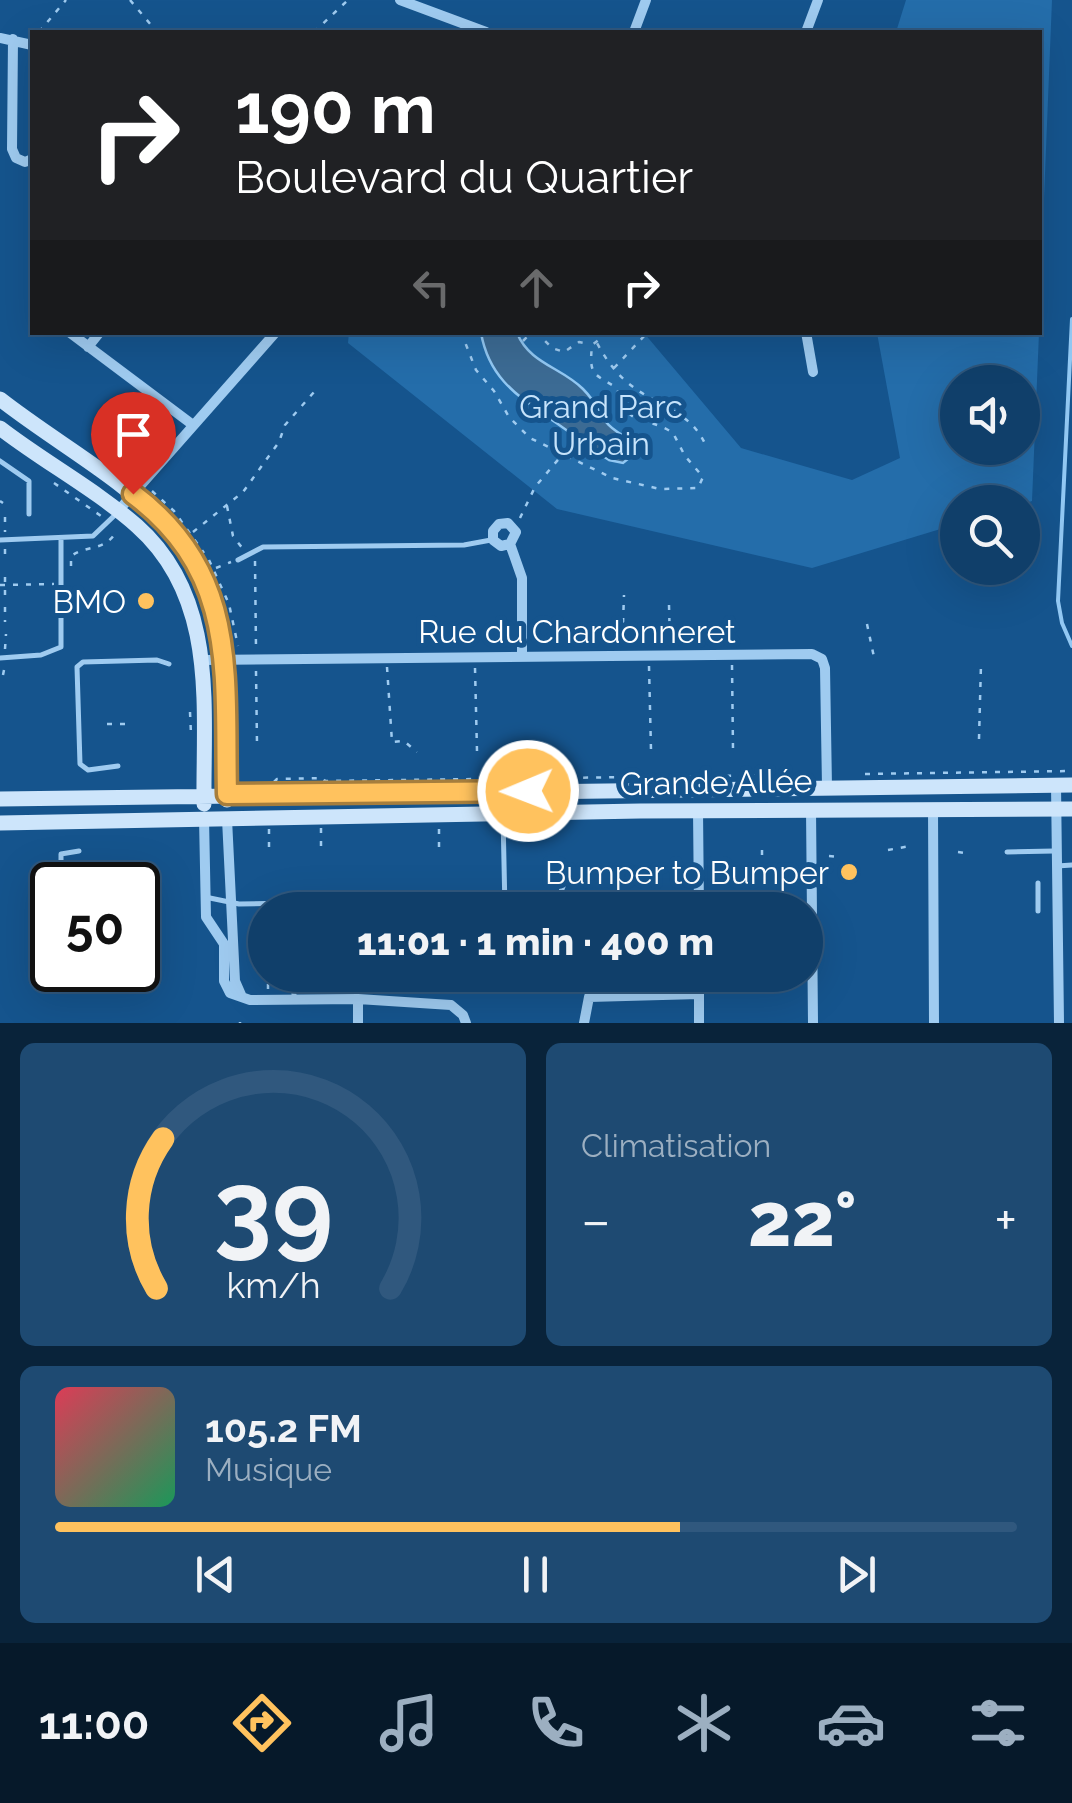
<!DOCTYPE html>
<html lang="fr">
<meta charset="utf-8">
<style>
:root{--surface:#103f6a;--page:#1e4a72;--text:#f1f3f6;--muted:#9cafc1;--line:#30587e;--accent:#ffc25e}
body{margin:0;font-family:Raleway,sans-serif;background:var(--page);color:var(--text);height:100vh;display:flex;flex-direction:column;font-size:38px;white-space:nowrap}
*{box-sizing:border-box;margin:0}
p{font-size:32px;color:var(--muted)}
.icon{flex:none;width:55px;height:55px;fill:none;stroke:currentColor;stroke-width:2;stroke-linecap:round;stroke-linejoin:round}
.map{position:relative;height:1023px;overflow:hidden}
.panel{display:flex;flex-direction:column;gap:20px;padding:20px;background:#09233a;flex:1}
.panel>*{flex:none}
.guide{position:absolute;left:30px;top:30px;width:1012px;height:305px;border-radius:0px;box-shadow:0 10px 40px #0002,0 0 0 2px var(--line);background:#202124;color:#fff;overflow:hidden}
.fabs{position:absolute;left:940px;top:365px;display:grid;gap:20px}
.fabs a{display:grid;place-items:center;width:100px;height:100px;border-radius:50%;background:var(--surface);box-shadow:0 10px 40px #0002,0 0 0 2px var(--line);font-size:50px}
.speed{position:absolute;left:30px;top:862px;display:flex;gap:20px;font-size:50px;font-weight:700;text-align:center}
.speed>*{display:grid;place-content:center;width:130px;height:130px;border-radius:50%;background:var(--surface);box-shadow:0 10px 40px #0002,0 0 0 2px var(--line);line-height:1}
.speed .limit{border:5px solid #111;border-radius:15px;background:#fff;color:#111}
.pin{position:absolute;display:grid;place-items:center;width:85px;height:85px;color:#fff;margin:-102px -42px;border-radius:50% 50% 50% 0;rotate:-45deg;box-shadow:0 0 10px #0007}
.pin .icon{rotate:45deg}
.me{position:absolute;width:110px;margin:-55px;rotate:269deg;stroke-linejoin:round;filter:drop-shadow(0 0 8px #0008)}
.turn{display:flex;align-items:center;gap:35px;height:210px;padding:0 40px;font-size:45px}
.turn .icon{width:130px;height:130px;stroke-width:2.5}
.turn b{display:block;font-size:70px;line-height:85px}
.lanes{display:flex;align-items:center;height:95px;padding:0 40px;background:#0003;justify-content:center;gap:50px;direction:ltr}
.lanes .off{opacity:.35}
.big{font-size:75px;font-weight:800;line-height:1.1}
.panel .card{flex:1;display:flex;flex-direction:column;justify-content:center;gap:15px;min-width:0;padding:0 35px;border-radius:15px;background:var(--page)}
.panel .dial{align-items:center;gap:0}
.dial svg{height:260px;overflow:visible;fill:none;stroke:var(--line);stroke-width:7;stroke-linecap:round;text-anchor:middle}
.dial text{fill:var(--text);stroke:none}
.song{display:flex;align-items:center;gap:30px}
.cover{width:120px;height:120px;border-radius:15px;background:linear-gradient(135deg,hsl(350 70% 55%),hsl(150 70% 35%))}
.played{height:10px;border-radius:5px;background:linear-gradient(90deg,var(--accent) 65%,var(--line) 65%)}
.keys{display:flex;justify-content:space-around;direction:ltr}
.heat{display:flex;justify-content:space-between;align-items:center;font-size:55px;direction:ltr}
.panel .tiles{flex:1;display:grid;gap:20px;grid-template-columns:1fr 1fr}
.card:last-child{grid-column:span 2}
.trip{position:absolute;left:248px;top:892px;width:575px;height:100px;border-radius:50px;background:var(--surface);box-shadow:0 10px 40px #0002,0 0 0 2px var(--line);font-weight:800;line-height:100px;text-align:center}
.tab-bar{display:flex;height:160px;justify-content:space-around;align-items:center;background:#06192a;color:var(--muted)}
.tab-bar .icon{width:70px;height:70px}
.tab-bar .selected{color:var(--accent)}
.tab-bar b{font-size:45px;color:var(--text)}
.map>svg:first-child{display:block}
.green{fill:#246daa;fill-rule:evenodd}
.water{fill:#3c6b94;stroke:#92c8f3;stroke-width:2.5}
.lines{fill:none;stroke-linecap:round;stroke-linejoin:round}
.stream{stroke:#92c8f3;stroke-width:4}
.path{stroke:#9fcbf0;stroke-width:2.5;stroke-dasharray:5 8;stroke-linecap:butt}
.lane{stroke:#9fcbf0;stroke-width:5}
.street{stroke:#9fcbf0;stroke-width:10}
.secondary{stroke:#cde5fb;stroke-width:15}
.route-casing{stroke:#a67e3d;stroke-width:25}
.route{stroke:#ffc25e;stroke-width:18}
.poi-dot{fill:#ffc25e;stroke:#15548d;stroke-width:4}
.labels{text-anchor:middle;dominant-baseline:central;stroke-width:10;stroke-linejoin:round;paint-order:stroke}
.park-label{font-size:32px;fill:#c6e3fb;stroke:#15548d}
.poi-label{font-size:32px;fill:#fff;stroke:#15548d;text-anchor:end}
.street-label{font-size:32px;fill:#fff;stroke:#15548d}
</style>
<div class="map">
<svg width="1072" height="1023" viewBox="0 0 1072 1023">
<rect width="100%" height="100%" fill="#15548d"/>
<path class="green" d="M906,0H1052L1040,298V32H896Z
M349,332L644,333L741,448L852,480L900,458L877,333H1039L1032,501L1023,504L958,502L957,524L812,568L557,509L348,343ZM958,382H1022V448H958Z"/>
<path class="water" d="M481,333H517C530,364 561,367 583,389C606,412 594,421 631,440L634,454L623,463L609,460C589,447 570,432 549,418C515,394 489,377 481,333Z"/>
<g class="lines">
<path class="stream" d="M1072,319L1058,601L1062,623L1072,646"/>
<path class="path" d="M130,0L157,32
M39,32L66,0
M314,32L348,0
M461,332L476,370L494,391L509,417L530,438L612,478L660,489L698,488L703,477L685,456L673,433C643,413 630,432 617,388C593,373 589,376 592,345L609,332
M536,332L552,348L564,352L579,342L590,344
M591,332C601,351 611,369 628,383C655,406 691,410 706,446
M523,341L532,332
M614,368L648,332
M54,483L101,516
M152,491L174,511L204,553
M0,501L3,503
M227,506L233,536L243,549
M5,517V532
M520,518L535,487L562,455
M193,532L243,492L279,442L285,425L314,392
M5,549V562
M209,560L229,604L238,646
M255,561L256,648
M71,566V556C88,544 106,552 117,530
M216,568L231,562
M0,585L54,584
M5,595V574
M669,605L670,644
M5,607V622
M623,623L624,595
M867,624L875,662
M5,649L6,634
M732,665L733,749
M649,666L651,750
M387,667L392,742L404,741L417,752
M475,668L477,751
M256,671L257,744
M3,675L5,665
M190,712L191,734
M107,724H127
M979,739L981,664
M865,774L1072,771
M274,782L277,779L323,778L325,781L787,775
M321,828V847
M439,829V848
M269,847V829
M888,850L910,846
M958,852L965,853
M762,855V845
M829,856L840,857
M121,885L122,881
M268,989V982L284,983
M240,1022V1023"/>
<path class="lane" d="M0,461L29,481V514
M0,540L93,536L116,514
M238,560L263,547L464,545L491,540
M0,658L41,655L61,647V539
M118,766L88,770L80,764L77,667L83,662L157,660L169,664
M503,816L505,910
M1007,852L1054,851
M61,864V854L79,851
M1057,866L1072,865
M86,882V885
M1038,883V911
M560,894V910
M533,895V910
M505,896L560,894L564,884
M205,897L239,904L290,903
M294,975V997"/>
<path class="street" d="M400,0L486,32
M634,32L646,0
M806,32L818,0
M0,38L32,45
M13,39L12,149L16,158L25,162L32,159
M69,332L193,425
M806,332L813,372
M88,347L100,332
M118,511L276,332
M510,544L501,546L493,540V531L499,524L508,523L516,532L510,544L522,578V657
M203,660L812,654L822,659L825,668L827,787
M1056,785L1059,1023
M933,808L934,1023
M811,809L813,1023
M698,810L699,910
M204,818L206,917L224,944V981L230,993L250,1000L358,999L451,1005L463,1015L466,1023
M227,819L235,981L242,997
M358,999V1023
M584,1023L589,997L699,994
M699,1023V975"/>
<path class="secondary" d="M0,399C92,471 208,517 224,647C231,697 227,750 227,800
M0,428C44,462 95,489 137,526C218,598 203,706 204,804
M0,799L1072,785
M0,823L640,811L1072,809"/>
</g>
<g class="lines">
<defs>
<path id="route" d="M133,494C240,574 224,676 227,794L528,791"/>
</defs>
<use href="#route" class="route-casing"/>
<use href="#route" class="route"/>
</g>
<g class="poi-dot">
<circle cx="146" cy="601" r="10"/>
<circle cx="849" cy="872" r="10"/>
</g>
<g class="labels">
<g class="park-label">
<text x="601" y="406">Grand Parc<tspan x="601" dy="37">Urbain</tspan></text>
</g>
<g class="poi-label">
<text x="126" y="601">BMO</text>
<text x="829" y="872">Bumper to Bumper</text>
</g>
<g class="street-label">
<text x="577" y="631">Rue du Chardonneret</text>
<text transform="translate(716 782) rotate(-1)">Grande Allée</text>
</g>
</g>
</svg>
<div class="fabs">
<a><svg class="icon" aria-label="sound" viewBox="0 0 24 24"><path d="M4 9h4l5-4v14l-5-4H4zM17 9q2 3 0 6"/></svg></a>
<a><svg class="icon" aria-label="search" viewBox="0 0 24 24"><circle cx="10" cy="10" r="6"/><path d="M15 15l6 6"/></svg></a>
</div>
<div class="speed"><div class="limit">50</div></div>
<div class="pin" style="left:133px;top:494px;background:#d93025"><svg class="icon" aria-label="arrive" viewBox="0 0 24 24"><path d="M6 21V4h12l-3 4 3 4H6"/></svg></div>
<svg class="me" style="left:528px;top:791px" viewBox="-20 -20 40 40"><circle r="17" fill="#ffc25e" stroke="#fff" stroke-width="3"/><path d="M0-11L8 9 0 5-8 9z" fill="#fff"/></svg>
<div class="trip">11:01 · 1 min · 400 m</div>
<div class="guide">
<div class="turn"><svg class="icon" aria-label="right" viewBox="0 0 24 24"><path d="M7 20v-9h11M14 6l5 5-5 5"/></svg><div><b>190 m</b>Boulevard du Quartier</div></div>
<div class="lanes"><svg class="icon off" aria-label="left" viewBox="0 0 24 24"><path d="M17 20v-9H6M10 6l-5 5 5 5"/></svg><svg class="icon off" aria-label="ahead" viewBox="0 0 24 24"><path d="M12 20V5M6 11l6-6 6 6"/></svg><svg class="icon" aria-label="right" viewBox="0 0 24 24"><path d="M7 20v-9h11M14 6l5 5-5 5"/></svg></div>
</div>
</div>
<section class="panel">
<div class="tiles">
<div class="card dial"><svg viewBox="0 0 100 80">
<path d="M14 69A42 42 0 1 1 86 69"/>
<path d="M14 69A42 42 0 0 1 16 23" stroke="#ffc25e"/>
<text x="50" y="56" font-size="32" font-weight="700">39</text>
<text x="50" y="72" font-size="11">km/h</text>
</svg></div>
<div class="card"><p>Climatisation</p>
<div class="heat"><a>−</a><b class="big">22°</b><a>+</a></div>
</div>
<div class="card">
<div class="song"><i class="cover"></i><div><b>105.2 FM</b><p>Musique</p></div></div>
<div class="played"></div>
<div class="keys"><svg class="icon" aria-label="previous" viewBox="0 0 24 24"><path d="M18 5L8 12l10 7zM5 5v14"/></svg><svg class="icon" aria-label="pause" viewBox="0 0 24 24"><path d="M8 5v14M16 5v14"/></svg><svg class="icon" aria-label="next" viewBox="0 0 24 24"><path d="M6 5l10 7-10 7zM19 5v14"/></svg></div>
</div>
</div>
</section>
<nav class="tab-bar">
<b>11:00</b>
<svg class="icon selected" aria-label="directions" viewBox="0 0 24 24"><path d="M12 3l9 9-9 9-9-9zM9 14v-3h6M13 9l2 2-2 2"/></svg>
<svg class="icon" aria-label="music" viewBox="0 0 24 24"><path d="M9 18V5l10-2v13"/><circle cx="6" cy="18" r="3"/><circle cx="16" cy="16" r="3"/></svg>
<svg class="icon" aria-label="phone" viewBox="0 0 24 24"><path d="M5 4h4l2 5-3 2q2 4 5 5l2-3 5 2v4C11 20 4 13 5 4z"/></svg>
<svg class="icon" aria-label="climate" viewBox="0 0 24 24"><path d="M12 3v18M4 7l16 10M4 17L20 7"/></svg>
<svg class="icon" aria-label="car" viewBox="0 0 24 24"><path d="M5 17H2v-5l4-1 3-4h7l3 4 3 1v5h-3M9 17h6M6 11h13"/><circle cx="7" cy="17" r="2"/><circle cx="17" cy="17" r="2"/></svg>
<svg class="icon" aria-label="filters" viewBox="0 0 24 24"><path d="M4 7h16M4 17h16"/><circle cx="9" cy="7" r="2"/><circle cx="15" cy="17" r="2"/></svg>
</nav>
